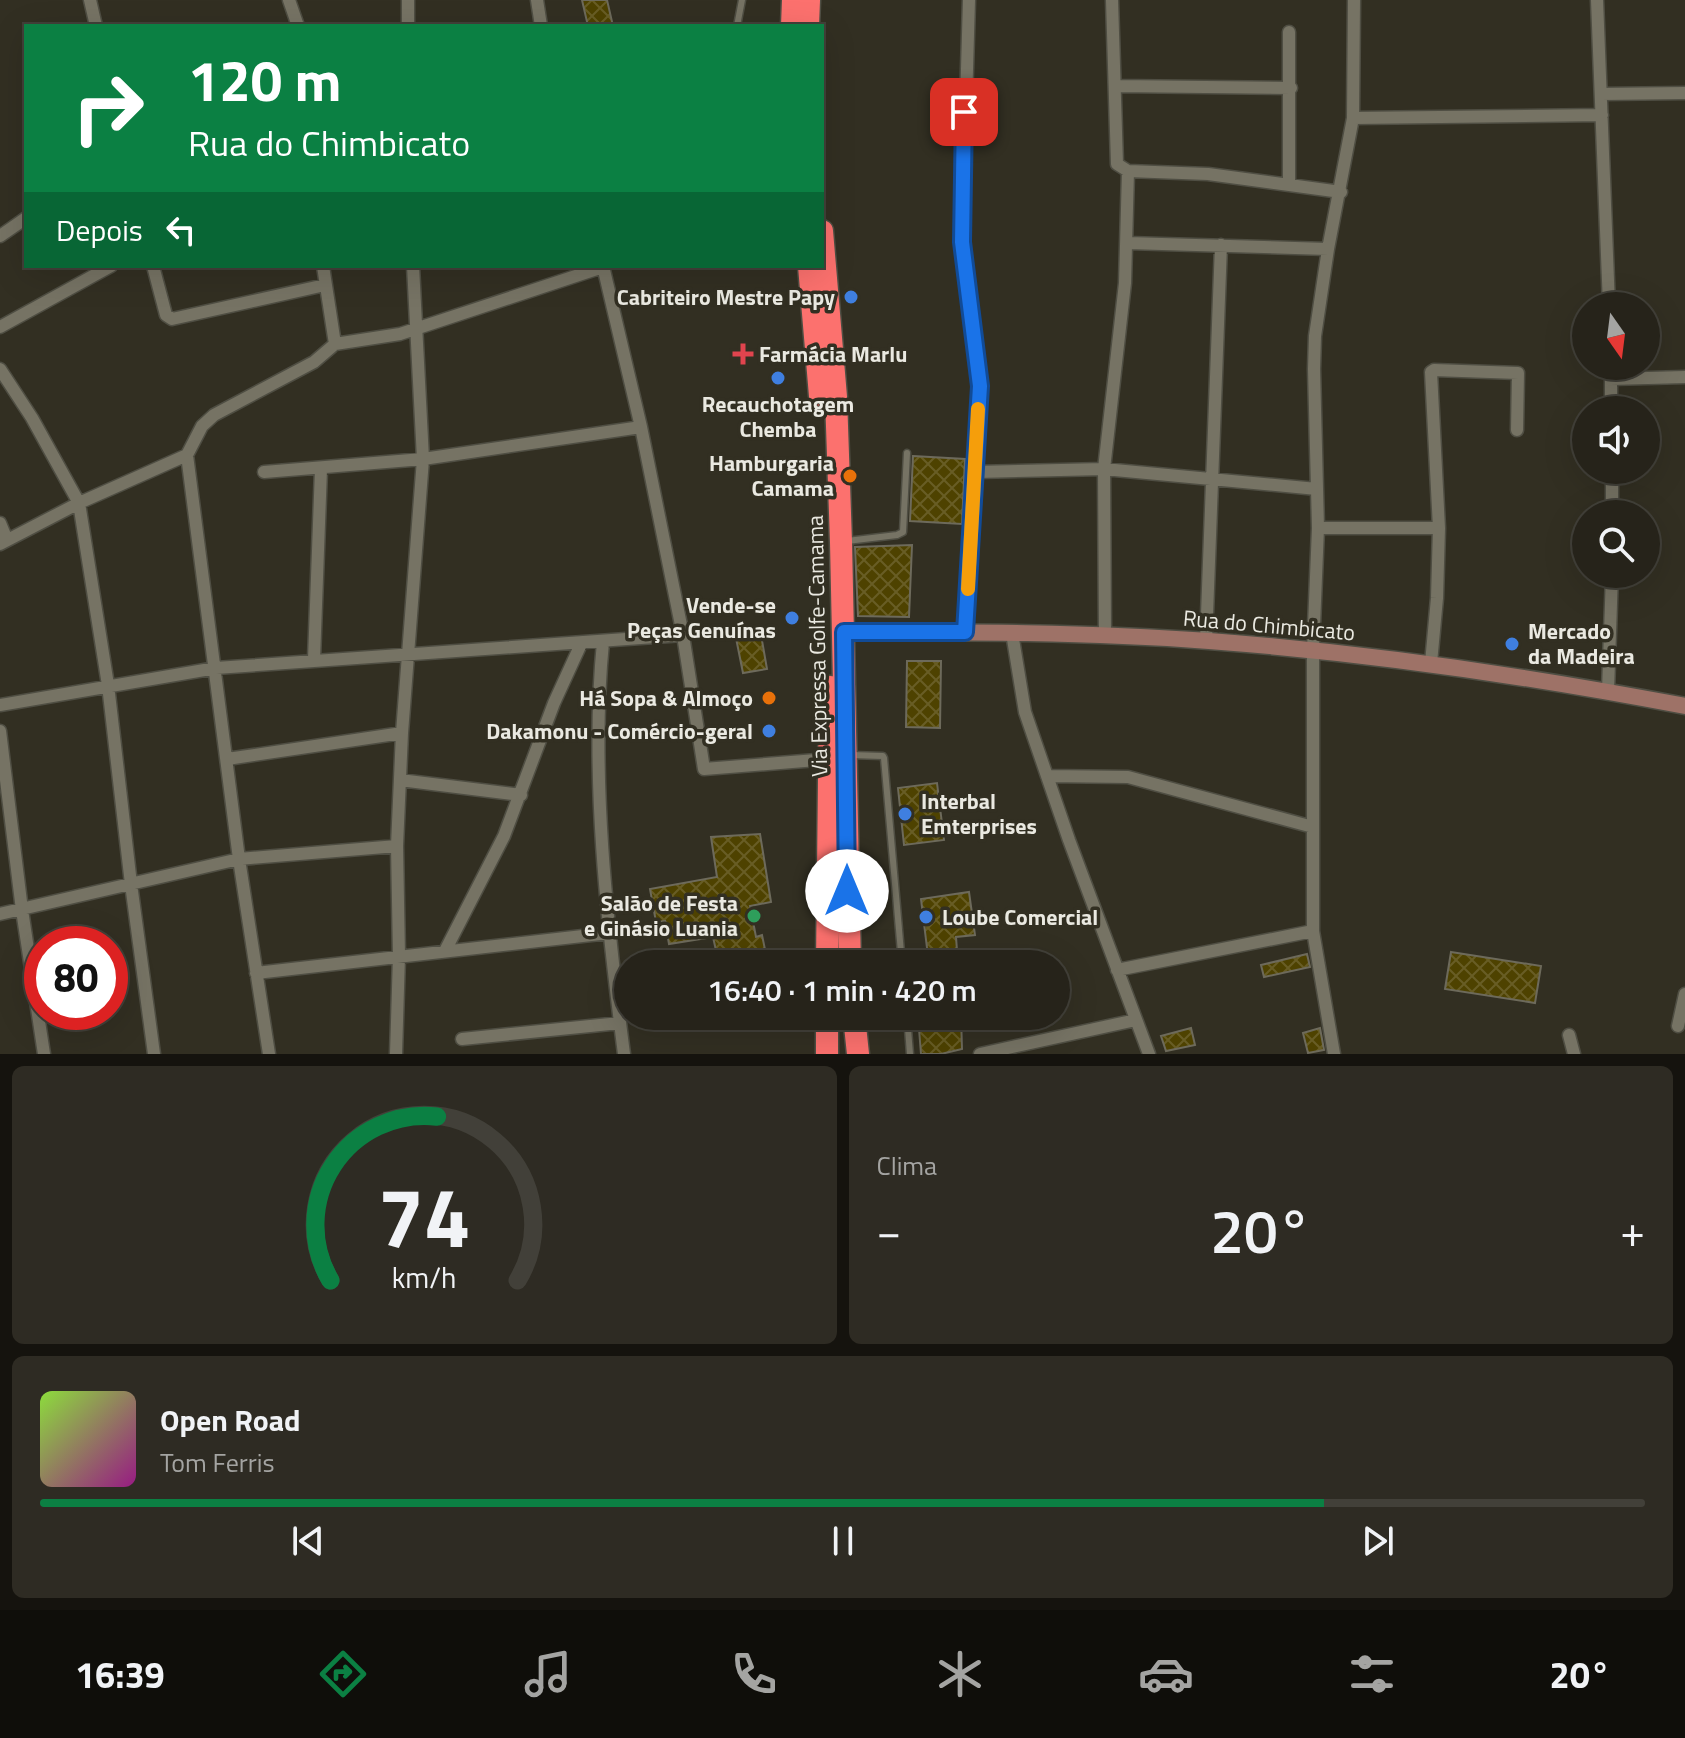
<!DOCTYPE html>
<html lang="pt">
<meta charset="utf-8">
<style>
:root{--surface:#26231a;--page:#2e2b23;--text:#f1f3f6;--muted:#a4a4a2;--line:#424039;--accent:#0b8043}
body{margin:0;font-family:"Titillium Web",sans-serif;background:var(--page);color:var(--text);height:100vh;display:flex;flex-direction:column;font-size:30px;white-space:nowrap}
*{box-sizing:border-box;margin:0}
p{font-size:26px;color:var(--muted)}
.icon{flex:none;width:44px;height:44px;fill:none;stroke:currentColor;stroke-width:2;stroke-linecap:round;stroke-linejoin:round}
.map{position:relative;height:1054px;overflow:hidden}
.panel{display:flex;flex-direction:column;gap:12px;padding:12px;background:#15130e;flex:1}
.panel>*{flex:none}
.hud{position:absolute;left:24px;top:24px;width:800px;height:244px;border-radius:0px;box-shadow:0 8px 32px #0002,0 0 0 2px var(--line);background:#0b8043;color:#fff;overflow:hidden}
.needle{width:52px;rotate:166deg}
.controls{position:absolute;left:1572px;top:292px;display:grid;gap:16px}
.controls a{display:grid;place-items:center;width:88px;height:88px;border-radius:50%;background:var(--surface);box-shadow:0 8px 32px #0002,0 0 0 2px var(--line);font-size:40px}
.speed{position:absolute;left:24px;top:926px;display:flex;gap:16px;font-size:40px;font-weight:700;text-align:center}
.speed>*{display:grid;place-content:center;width:104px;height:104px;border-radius:50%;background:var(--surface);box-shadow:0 8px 32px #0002,0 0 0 2px var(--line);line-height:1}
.speed .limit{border:12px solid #d22;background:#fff;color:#111}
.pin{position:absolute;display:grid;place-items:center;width:68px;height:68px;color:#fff;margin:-34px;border-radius:16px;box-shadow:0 4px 12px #0006}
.me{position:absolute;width:88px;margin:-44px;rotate:0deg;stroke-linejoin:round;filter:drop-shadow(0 0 6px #0008)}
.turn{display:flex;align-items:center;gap:28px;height:168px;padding:0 32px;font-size:36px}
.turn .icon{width:104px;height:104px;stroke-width:2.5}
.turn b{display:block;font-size:56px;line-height:68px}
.then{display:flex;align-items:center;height:76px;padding:0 32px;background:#0003;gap:16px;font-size:30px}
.big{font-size:60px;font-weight:600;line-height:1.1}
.panel .tile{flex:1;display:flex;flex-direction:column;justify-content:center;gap:12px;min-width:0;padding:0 28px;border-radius:12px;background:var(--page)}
.panel .dial{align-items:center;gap:0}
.dial svg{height:208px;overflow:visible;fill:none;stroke:var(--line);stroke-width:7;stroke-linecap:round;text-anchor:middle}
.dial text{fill:var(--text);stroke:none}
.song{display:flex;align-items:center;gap:24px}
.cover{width:96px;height:96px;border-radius:12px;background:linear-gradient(135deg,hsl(90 70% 55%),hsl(310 70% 35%))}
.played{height:8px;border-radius:4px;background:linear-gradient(90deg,var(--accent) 80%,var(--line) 80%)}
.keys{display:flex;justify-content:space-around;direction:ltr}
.heat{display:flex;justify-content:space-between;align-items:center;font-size:44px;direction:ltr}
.panel .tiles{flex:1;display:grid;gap:12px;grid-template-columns:1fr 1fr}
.tile:last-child{grid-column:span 2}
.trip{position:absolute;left:614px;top:950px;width:456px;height:80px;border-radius:40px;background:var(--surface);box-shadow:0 8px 32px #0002,0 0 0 2px var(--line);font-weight:600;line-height:80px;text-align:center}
.menu{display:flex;height:128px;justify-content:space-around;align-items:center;background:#0f0e0a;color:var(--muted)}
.menu .icon{width:56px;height:56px}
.menu .selected{color:var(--accent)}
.menu b{font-size:36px;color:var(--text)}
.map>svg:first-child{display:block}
.building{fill:url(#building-cross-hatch);stroke:#6d6a5b;stroke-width:2}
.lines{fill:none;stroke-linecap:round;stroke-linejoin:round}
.lane-casing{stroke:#4f4e43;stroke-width:9}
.street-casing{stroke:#4f4e43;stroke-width:15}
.secondary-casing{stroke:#4f4e43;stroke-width:19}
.highway-casing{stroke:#4f4e43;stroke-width:25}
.lane{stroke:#767364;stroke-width:6}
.street{stroke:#767364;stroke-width:12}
.secondary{stroke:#9e7267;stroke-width:16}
.highway{stroke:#fc716e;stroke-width:22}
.route-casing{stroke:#114b97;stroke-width:20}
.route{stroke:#1a73e8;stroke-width:14}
.slow{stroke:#f59e0b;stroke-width:14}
.shop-dot{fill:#3f7fe0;stroke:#322f22;stroke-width:3}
.health-dot{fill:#e0444e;stroke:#322f22;stroke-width:3}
.food-dot{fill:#e8710a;stroke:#322f22;stroke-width:3}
.leisure-dot{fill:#2e9e5b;stroke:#322f22;stroke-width:3}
.labels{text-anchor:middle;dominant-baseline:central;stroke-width:7;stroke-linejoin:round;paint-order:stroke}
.poi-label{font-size:22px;font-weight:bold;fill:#eae9e1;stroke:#322f22;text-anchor:end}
.street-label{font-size:22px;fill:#eae9e1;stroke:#322f22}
</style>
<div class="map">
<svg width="1685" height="1054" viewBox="0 0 1685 1054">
<defs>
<pattern id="building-cross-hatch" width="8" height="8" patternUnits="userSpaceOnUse" patternTransform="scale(2)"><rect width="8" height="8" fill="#4e4200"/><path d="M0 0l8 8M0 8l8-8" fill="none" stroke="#685d25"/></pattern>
</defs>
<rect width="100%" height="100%" fill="#322f22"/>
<path class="building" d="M582,0H607L613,26H588Z
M913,456L965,459L962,524L910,521Z
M912,545L909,617L858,616L855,547Z
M760,629L767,669L743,673L735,633Z
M907,661H941L940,728L906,727Z
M937,783L944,840L904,845L898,788Z
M760,834L771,902L750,906L756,937L762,935L768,964H719L713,937L669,944L665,921L656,922L650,889L717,877L711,837Z
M969,892L975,935L956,937L958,964H929L921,899Z
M1451,952L1541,966L1535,1003L1445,989Z
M1307,954L1310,967L1264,977L1261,965Z
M918,1016H961L962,1049L941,1054H921Z
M1191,1028L1195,1045L1166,1051L1161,1036Z
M1320,1028L1324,1050L1308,1053L1303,1033Z"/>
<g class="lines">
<defs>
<path id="lane" d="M737,26L742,0
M847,541L897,535L903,532L907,453
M851,755L883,756L884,758L902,964
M907,1016L910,1054
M738,1026L782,1020L822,1023"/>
<path id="street" d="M90,0L96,26
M289,0L298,26
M408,0V26
M537,0L541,26
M1112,0L1117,164L1128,171L1208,174L1341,192
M1597,0L1609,306
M1289,32V184
M1116,86L1291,88
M1601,94L1685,93
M1353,118L1354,0
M0,236L26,218
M1128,243L1328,249
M153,266L166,315L172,319L325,285
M323,266L335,344
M603,266L641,427L683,635L704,769L829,759
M0,327L111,266
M1611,366V410
M0,369L32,418L79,503L108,685L131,884L154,1054
M1611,379L1685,377
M187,455L239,859L269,1054
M1612,470V514
M264,472L423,459L641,427
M976,472L1104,469L1317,489
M0,523L7,540
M1318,528H1439
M0,544L79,503L187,455L202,426L214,415L314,362L335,344L400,334L603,267
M965,632L980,386L962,242L969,0
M1012,633L1025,712L1069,840L1149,1054
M1105,636L1104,469L1125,283L1128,171
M1206,641L1221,245
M603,642C590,773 607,923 624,1054
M314,659L321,469
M1431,663L1437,598L1439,528L1431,372L1434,370L1518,373L1517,430
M1608,691L1612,574
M0,705L216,668L683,635
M0,731L22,910L44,1054
M227,759L402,733
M1047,776L1128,777L1313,827
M400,780L521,795
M0,914L239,859L397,846
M445,951L504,836L554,703L581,644
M1117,970L1313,931
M256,973L609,933
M1678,1026L1685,994
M1569,1035L1574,1054
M462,1039L620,1023
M396,1054L399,956L397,846L402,733L423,459L413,266
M980,1054L1136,1020
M1334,1054L1313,931V650L1318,528L1314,369L1315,336L1328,249L1353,118L1602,115"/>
<path id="secondary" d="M844,632C966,632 1088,632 1209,641C1369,653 1528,676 1685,706"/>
<path id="highway" d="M792,26L793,0
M808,26L809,0
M822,231L836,397L841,542L850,964
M809,266L820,396
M827,964L830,687
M827,1016V1054
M854,1016L858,1054"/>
</defs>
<use href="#lane" class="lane-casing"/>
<use href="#street" class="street-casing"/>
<use href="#secondary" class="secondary-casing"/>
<use href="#highway" class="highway-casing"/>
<use href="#lane" class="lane"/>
<use href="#street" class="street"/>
<use href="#secondary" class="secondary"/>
<use href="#highway" class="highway"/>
</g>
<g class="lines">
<defs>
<path id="route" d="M847,891L844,632H965L980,386L962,242L964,112"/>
</defs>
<use href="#route" class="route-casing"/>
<use href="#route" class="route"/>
<path class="slow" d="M968,589L978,409"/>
</g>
<g class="shop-dot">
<circle cx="851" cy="297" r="8"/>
<circle cx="778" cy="378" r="8"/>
<circle cx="792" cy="618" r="8"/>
<circle cx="1512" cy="644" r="8"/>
<circle cx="769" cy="731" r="8"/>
<circle cx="905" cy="814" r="8"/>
<circle cx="926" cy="917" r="8"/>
</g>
<path class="health-dot" d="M739 342h8v8h8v8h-8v8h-8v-8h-8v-8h8z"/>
<g class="food-dot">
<circle cx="850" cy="476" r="8"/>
<circle cx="769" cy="698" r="8"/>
</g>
<circle class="leisure-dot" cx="754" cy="916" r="8"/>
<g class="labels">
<g class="poi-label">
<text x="835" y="297">Cabriteiro Mestre Papy</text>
<text x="759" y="354" text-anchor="start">Farmácia Marlu</text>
<text x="778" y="404" text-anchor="middle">Recauchotagem<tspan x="778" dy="25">Chemba</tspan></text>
<text x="834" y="463">Hamburgaria<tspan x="834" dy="25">Camama</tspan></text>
<text x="776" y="605">Vende-se<tspan x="776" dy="25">Peças Genuínas</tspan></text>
<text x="1528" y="631" text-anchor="start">Mercado<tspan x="1528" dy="25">da Madeira</tspan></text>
<text x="753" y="698">Há Sopa &amp; Almoço</text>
<text x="753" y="731">Dakamonu - Comércio-geral</text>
<text x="921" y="801" text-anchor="start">Interbal<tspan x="921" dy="25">Emterprises</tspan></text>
<text x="738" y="903">Salão de Festa<tspan x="738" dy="25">e Ginásio Luania</tspan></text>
<text x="942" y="917" text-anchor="start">Loube Comercial</text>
</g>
<g class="street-label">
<text transform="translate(1269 625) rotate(5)">Rua do Chimbicato</text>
<text transform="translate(817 646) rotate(-91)">Via Expressa Golfe-Camama</text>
</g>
</g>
</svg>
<div class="controls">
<a><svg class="needle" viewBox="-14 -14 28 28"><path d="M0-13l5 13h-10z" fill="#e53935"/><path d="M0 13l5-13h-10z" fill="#a4a4a2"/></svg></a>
<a><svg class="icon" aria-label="sound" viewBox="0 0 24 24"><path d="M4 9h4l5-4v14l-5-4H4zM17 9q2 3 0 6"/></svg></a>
<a><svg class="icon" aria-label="search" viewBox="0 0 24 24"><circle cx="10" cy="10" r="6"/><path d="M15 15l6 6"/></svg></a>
</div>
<div class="speed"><div class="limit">80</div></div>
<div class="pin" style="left:964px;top:112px;background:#d93025"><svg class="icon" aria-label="arrive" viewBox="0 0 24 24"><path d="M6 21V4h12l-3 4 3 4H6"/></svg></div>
<svg class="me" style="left:847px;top:891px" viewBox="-20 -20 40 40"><circle r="19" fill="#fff"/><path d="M0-13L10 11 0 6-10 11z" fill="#1a73e8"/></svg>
<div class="trip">16:40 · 1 min · 420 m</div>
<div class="hud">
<div class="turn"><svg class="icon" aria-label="right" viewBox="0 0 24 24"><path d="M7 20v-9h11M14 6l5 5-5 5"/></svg><div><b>120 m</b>Rua do Chimbicato</div></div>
<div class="then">Depois<svg class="icon" aria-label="left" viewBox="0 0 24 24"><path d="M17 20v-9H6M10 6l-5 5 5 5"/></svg></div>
</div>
</div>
<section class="panel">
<div class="tiles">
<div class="tile dial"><svg viewBox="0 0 100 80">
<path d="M14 69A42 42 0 1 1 86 69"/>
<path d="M14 69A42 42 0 0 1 55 6" stroke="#0b8043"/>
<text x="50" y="56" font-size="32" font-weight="700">74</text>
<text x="50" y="72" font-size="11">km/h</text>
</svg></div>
<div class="tile"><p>Clima</p>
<div class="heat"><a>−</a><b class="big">20°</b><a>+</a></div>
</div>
<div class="tile">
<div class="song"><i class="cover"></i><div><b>Open Road</b><p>Tom Ferris</p></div></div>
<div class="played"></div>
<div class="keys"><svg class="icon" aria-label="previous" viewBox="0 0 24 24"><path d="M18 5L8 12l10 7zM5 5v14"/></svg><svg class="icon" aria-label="pause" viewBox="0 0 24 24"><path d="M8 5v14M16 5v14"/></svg><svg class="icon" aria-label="next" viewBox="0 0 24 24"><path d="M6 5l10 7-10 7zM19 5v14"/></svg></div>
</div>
</div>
</section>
<nav class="menu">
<b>16:39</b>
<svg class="icon selected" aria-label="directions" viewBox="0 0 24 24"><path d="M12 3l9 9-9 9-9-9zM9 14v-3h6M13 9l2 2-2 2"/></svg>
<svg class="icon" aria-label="music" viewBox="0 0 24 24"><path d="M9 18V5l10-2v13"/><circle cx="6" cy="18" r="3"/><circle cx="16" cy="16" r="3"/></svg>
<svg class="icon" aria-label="phone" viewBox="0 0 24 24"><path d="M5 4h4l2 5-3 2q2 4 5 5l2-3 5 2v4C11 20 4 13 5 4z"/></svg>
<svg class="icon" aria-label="climate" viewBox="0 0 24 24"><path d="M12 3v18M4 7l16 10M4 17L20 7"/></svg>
<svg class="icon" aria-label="car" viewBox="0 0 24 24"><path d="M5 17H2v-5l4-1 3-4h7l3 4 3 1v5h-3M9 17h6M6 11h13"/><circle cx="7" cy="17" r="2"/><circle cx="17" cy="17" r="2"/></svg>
<svg class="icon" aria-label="filters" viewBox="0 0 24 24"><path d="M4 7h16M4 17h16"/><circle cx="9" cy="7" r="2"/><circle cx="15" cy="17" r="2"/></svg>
<b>20°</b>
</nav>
